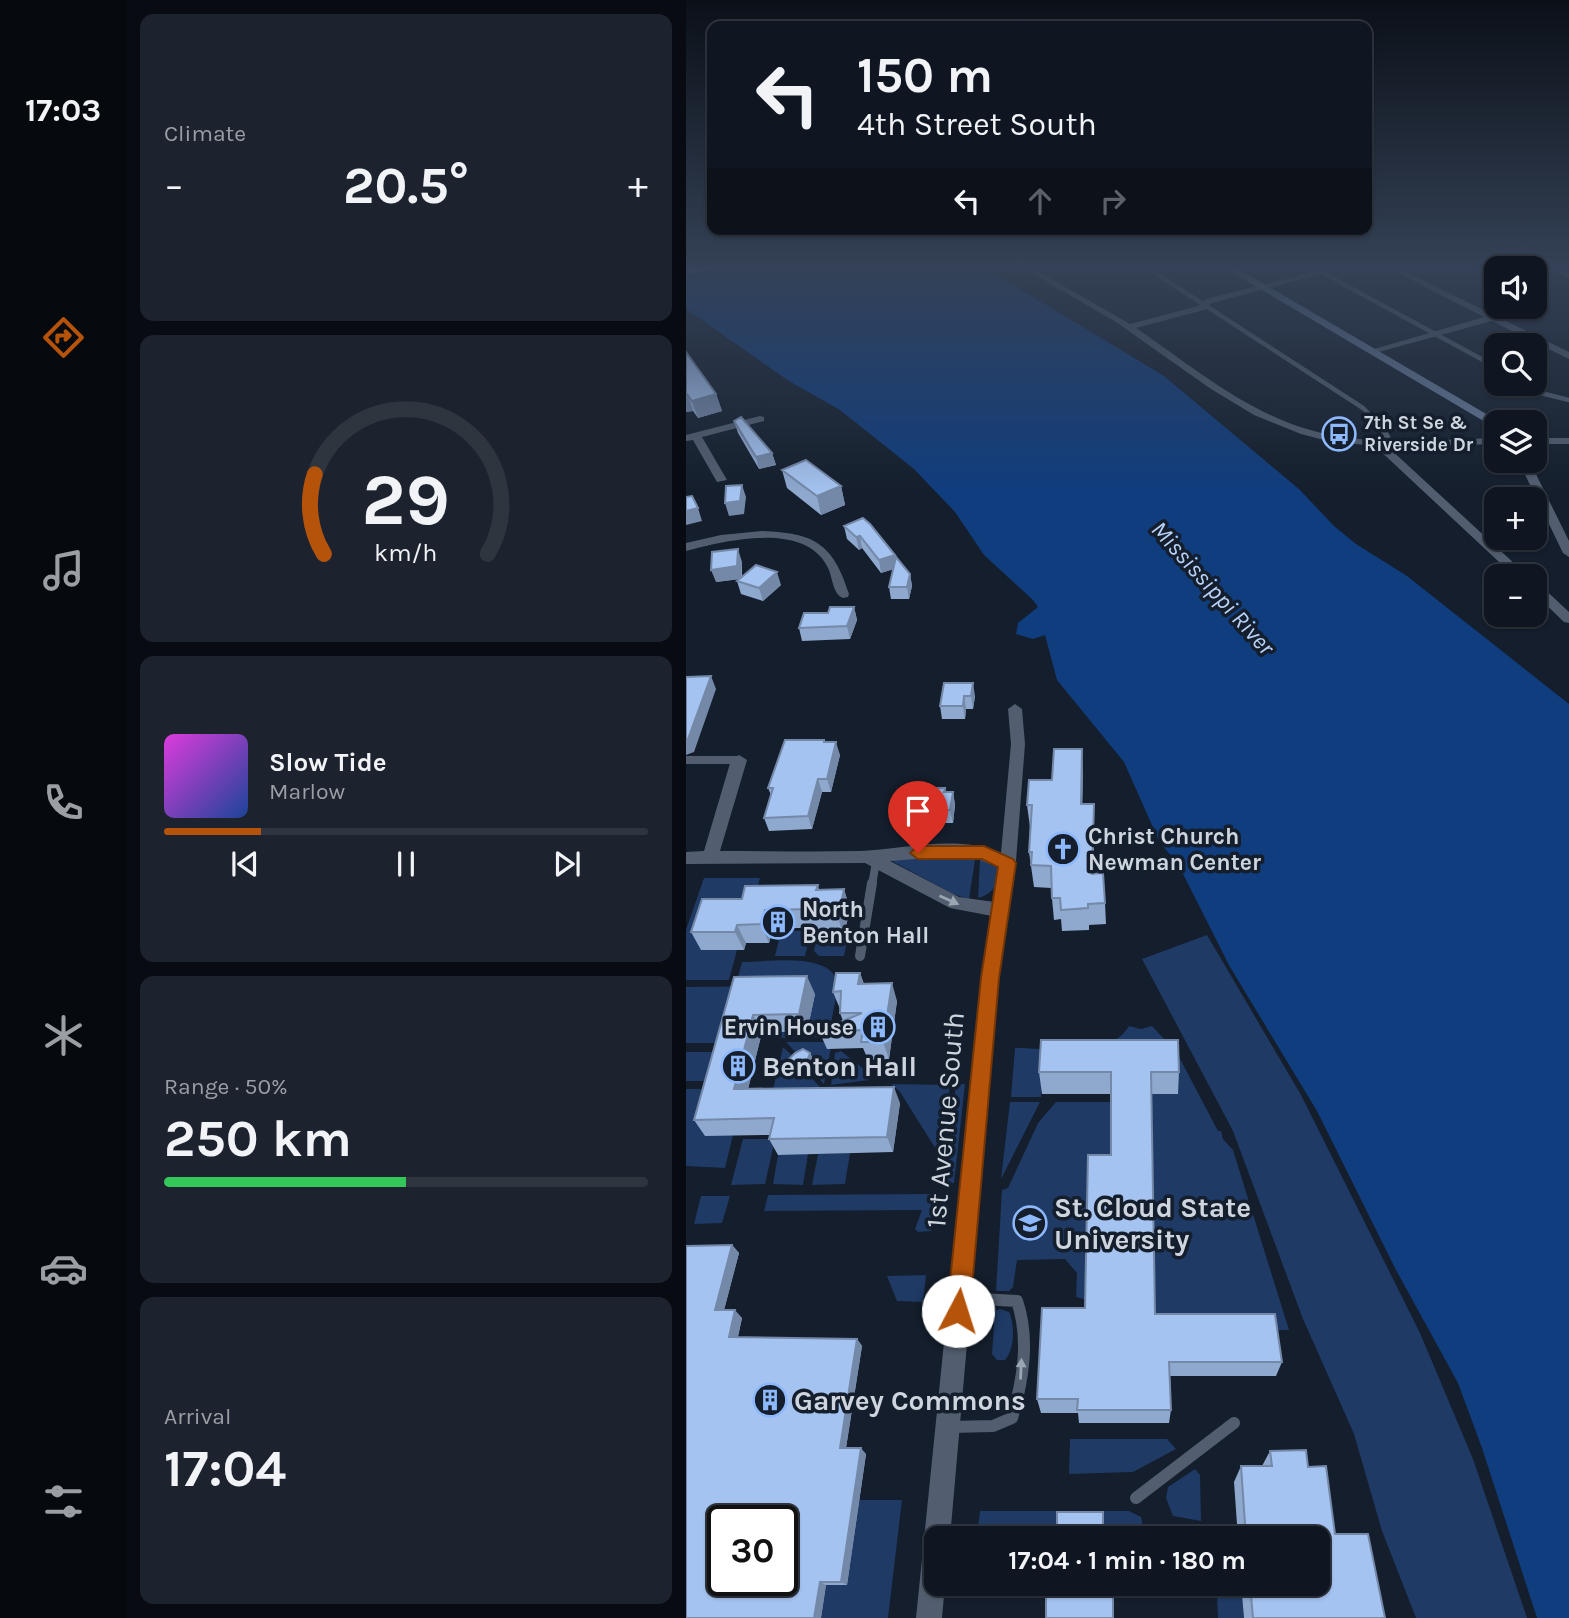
<!DOCTYPE html>
<meta charset="utf-8">
<style>
:root{--surface:#0f1621;--page:#1d232e;--text:#f1f3f6;--muted:#9b9fa5;--line:#2f353f;--accent:#b45309}
body{margin:0;font-family:Karla,sans-serif;background:var(--page);color:var(--text);height:100vh;display:flex;flex-direction:column;font-size:26px;white-space:nowrap}
*{box-sizing:border-box;margin:0}
p{font-size:23px;color:var(--muted)}
.icon{flex:none;width:38px;height:38px;fill:none;stroke:currentColor;stroke-width:2;stroke-linecap:round;stroke-linejoin:round}
.map{position:relative;flex:1;overflow:hidden}
.sheet{display:flex;flex-direction:column;gap:14px;padding:14px;background:#080c12;width:560px}
.sheet>*{flex:none}
.guide{position:absolute;left:21px;top:21px;width:665px;height:214px;border-radius:14px;box-shadow:0 2px 5px #0004,0 0 0 2px var(--line);background:#0f1621;color:var(--text);overflow:hidden}
.fabs{position:absolute;left:798px;top:256px;display:grid;gap:14px}
.fabs a{display:grid;place-items:center;width:63px;height:63px;border-radius:14px;background:var(--surface);box-shadow:0 2px 5px #0004,0 0 0 2px var(--line);font-size:35px}
.speed{position:absolute;left:21px;top:1505px;display:flex;gap:14px;font-size:35px;font-weight:700;text-align:center}
.speed>*{display:grid;place-content:center;width:91px;height:91px;border-radius:50%;background:var(--surface);box-shadow:0 2px 5px #0004,0 0 0 2px var(--line);line-height:1}
.speed .limit{border:4px solid #111;border-radius:10px;background:#fff;color:#111}
.pin{position:absolute;display:grid;place-items:center;width:60px;height:60px;color:#fff;margin:-72px -30px;border-radius:50% 50% 50% 0;rotate:-45deg;box-shadow:0 0 7px #0007}
.pin .icon{rotate:45deg}
.me{position:absolute;width:77px;margin:-38px;rotate:5deg;stroke-linejoin:round;filter:drop-shadow(0 0 5px #0008)}
.turn{display:flex;align-items:center;gap:24px;height:147px;padding:0 35px;font-size:32px}
.turn .icon{width:91px;height:91px;stroke-width:2.5}
.turn b{display:block;font-size:49px;line-height:60px}
.lanes{display:flex;align-items:center;height:66px;padding:0 35px;background:#0003;justify-content:center;gap:35px;direction:ltr}
.lanes .off{opacity:.35}
.big{font-size:52px;font-weight:700;line-height:1.1}
.sheet .tile{flex:1;display:flex;flex-direction:column;justify-content:center;gap:10px;min-width:0;padding:0 24px;border-radius:14px;background:var(--page)}
.sheet .dial{align-items:center;gap:0}
.dial svg{height:182px;overflow:visible;fill:none;stroke:var(--line);stroke-width:7;stroke-linecap:round;text-anchor:middle}
.dial text{fill:var(--text);stroke:none}
.song{display:flex;align-items:center;gap:21px}
.cover{width:84px;height:84px;border-radius:10px;background:linear-gradient(135deg,hsl(300 70% 55%),hsl(220 70% 35%))}
.played{height:7px;border-radius:4px;background:linear-gradient(90deg,var(--accent) 20%,var(--line) 20%)}
.keys{display:flex;justify-content:space-around;direction:ltr}
.heat{display:flex;justify-content:space-between;align-items:center;font-size:38px;direction:ltr}
.charge{height:10px;border-radius:5px;background:linear-gradient(90deg,#34c759 50%,var(--line) 0)}
.trip{position:absolute;left:238px;top:1526px;width:406px;height:70px;border-radius:14px;background:var(--surface);box-shadow:0 2px 5px #0004,0 0 0 2px var(--line);font-weight:700;line-height:70px;text-align:center}
main{display:flex;flex:1;min-height:0}
.tab-bar{display:flex;flex-direction:column;width:126px;justify-content:space-around;align-items:center;background:#06090d;color:var(--muted)}
.tab-bar .icon{width:49px;height:49px}
.tab-bar .selected{color:var(--accent)}
.tab-bar b{font-size:32px;color:var(--text)}
.map>svg:first-child{display:block}
.green{fill:#1e3a65}
.water{fill:#103d7e}
.lines{fill:none;stroke-linecap:round;stroke-linejoin:round}
.lane-far4{stroke:#525e6f;stroke-width:4.5}
.lane-far3{stroke:#525e6f;stroke-width:6}
.lane-far2{stroke:#525e6f;stroke-width:8}
.lane-far1{stroke:#525e6f;stroke-width:10}
.lane{stroke:#525e6f;stroke-width:12}
.street{fill:#525e6f;fill-rule:evenodd}
.secondary{fill:#677b99;fill-rule:evenodd}
.highway{fill:#98bffa;fill-rule:evenodd}
.wall{fill:#8ea8ce}
.shaded-wall{fill:#7488a8}
.building{fill:#a5c3f0;stroke:#7488a8;stroke-width:2;fill-rule:evenodd}
.oneway{fill:#9ca5b2}
.route{fill:#b45309;stroke:#753606;stroke-width:2}
.labels{text-anchor:middle;dominant-baseline:central;stroke-width:7;stroke-linejoin:round;paint-order:stroke}
.far-poi-label{font-size:19px;font-weight:bold;fill:#ced5df;stroke:#141e2c;text-anchor:start}
.poi-label{font-size:23px;font-weight:bold;fill:#ced5df;stroke:#141e2c;text-anchor:start}
.water-label{font-size:24px;font-style:italic;fill:#b8d2f8;stroke:#141e2c}
.near-poi-label{font-size:28px;font-weight:bold;fill:#ced5df;stroke:#141e2c;text-anchor:start}
.near-street-label{font-size:28px;fill:#ced5df;stroke:#141e2c}
</style>
<main>
<nav class="tab-bar">
<b>17:03</b>
<svg class="icon selected" aria-label="directions" viewBox="0 0 24 24"><path d="M12 3l9 9-9 9-9-9zM9 14v-3h6M13 9l2 2-2 2"/></svg>
<svg class="icon" aria-label="music" viewBox="0 0 24 24"><path d="M9 18V5l10-2v13"/><circle cx="6" cy="18" r="3"/><circle cx="16" cy="16" r="3"/></svg>
<svg class="icon" aria-label="phone" viewBox="0 0 24 24"><path d="M5 4h4l2 5-3 2q2 4 5 5l2-3 5 2v4C11 20 4 13 5 4z"/></svg>
<svg class="icon" aria-label="climate" viewBox="0 0 24 24"><path d="M12 3v18M4 7l16 10M4 17L20 7"/></svg>
<svg class="icon" aria-label="car" viewBox="0 0 24 24"><path d="M5 17H2v-5l4-1 3-4h7l3 4 3 1v5h-3M9 17h6M6 11h13"/><circle cx="7" cy="17" r="2"/><circle cx="17" cy="17" r="2"/></svg>
<svg class="icon" aria-label="filters" viewBox="0 0 24 24"><path d="M4 7h16M4 17h16"/><circle cx="9" cy="7" r="2"/><circle cx="15" cy="17" r="2"/></svg>
</nav>
<section class="sheet">
<div class="tile"><p>Climate</p>
<div class="heat"><a>−</a><b class="big">20.5°</b><a>+</a></div>
</div>
<div class="tile dial"><svg viewBox="0 0 100 80">
<path d="M14 69A42 42 0 1 1 86 69"/>
<path d="M14 69A42 42 0 0 1 10 34" stroke="#b45309"/>
<text x="50" y="56" font-size="32" font-weight="700">29</text>
<text x="50" y="72" font-size="11">km/h</text>
</svg></div>
<div class="tile">
<div class="song"><i class="cover"></i><div><b>Slow Tide</b><p>Marlow</p></div></div>
<div class="played"></div>
<div class="keys"><svg class="icon" aria-label="previous" viewBox="0 0 24 24"><path d="M18 5L8 12l10 7zM5 5v14"/></svg><svg class="icon" aria-label="pause" viewBox="0 0 24 24"><path d="M8 5v14M16 5v14"/></svg><svg class="icon" aria-label="next" viewBox="0 0 24 24"><path d="M6 5l10 7-10 7zM19 5v14"/></svg></div>
</div>
<div class="tile"><p>Range · 50%</p><b class="big">250 km</b><div class="charge"></div></div>
<div class="tile"><p>Arrival</p><b class="big">17:04</b></div>
</section>
<div class="map">
<svg width="883" height="1618" viewBox="0 0 883 1618">
<rect width="100%" height="100%" fill="#141e2c"/>
<path class="green" d="M281,855L289,860L283,899L267,894L204,860L205,857Z
M294,859L310,865C316,880 308,894 292,898Z
M18,878H74L69,897L15,950H51L43,980H0V930Z
M95,931H125L119,956H89Z
M521,935L615,1095L734,1333L787,1459L841,1618H730L696,1531L668,1434L617,1319L547,1131L456,959Z
M130,937H162L158,956H133L128,951Z
M56,962C81,962 152,950 152,988L142,1037L93,1038L85,1032L51,980Z
M93,986L35,1043H0V987Z
M443,1026L455,1029L466,1026L491,1053L532,1131H535L537,1139L547,1150L603,1330H468L464,1094H491L357,1063L355,1097H325L329,1048C364,1048 423,1060 443,1026Z
M100,1042H146L138,1084L123,1068L126,1060L114,1057Z
M97,1047L111,1060V1070L119,1071L136,1089H87Z
M155,1051L184,1074L183,1080L145,1085L149,1053Z
M0,1052H41L34,1081H0Z
M205,1084L264,1085L256,1153L253,1154L214,1092Z
M270,1084H279L268,1183L258,1184Z
M0,1089H31L19,1135H47L39,1168L0,1166Z
M324,1102H354L315,1179Z
M370,1102H426L425,1175L401,1300L390,1297L391,1273L379,1259L331,1260L327,1287L323,1291H310L316,1190L322,1188L352,1123Z
M57,1139H89L79,1184L45,1185Z
M164,1153L159,1184L126,1185L132,1154Z
M122,1154L117,1185L87,1184L92,1155Z
M249,1194L245,1231L232,1232L229,1229L236,1210L78,1211L82,1195Z
M15,1196H44L36,1223L8,1224Z
M240,1275L237,1302L211,1301L201,1276Z
M314,1309L323,1312C329,1325 329,1349 319,1360H311L306,1354L309,1311Z
M384,1439H481L490,1449L447,1472L383,1474Z
M509,1469L514,1475L515,1521L487,1516L480,1498L482,1487Z
M173,1500H216L202,1618H135L140,1585L161,1584Z
M294,1511H443L455,1517L458,1533H442V1538H291Z
M531,1596H556L558,1618H532Z"/>
<path class="water" d="M0,267H291L317,279L478,376L614,490L648,526L670,544L721,576L883,704V1618H851L796,1448L772,1383L710,1270L631,1111L544,967L493,866L473,841L438,762L371,680L359,635L347,639L330,634L332,623L352,607L347,600L298,555L269,512L228,469L154,410L103,381L0,309Z"/>
<g class="lines">
<path class="lane-far4" d="M460,267L677,408L696,427
M626,267L810,367
M865,267L883,276
M838,383L855,393L883,400"/>
<path class="lane-far3" d="M695,426L704,442"/>
<path class="lane-far2" d="M0,760H53
M186,885L190,862"/>
<path class="lane-far1" d="M174,956L186,883"/>
<path class="lane" d="M264,1427L307,1426L326,1418C337,1380 344,1339 331,1301L276,1298
M450,1498L548,1423"/>
<path class="street" d="M335,267H345L444,324L512,306L520,299L646,267H660L526,303L518,310L450,328C510,369 568,419 640,434C696,446 754,439 810,438V444L702,447L842,576H828L689,446L642,441L615,434L568,415L525,389L430,322Z
M700,267H710L883,352V359L806,321L685,354V350L798,317Z
M74,416L78,417V421L16,437L41,480L31,482L7,440L0,441V435Z
M849,438H883V444H849Z
M832,460H843L883,541V557L877,553Z
M76,531C128,533 147,543 163,594L162,597L157,598C146,594 147,576 141,566C117,521 39,541 0,551V543L35,535Z
M849,583L853,584L883,612V623L878,622L849,594Z
M329,704L336,709L339,744L329,874L313,978L264,1538H250V1584H259L256,1618H230L295,978L306,916L264,908L179,863L0,864V852L18,851L45,760L53,755L61,760L34,851C81,851 128,852 175,851C221,849 270,834 315,853L325,744L322,709ZM270,856L288,858L313,867L308,902L273,897L204,861Z"/>
<path class="secondary" d="M537,267H549L814,422H810V427L806,426Z"/>
<path class="highway" d="M26,267L24,269L0,274V268Z"/>
</g>
<path class="wall" d="M0,352L30,394L36,411L12,418L7,411L0,412Z
M48,421L86,453L90,465L73,469L52,433Z
M96,470L155,486L159,505L135,515L101,488Z
M158,526L209,555L210,559L224,574L226,586L223,599H205L203,587L207,569L195,573L176,548L173,550L161,539Z
M56,562V577L95,585L77,601L55,594L51,581L53,579L30,582Z
M168,607L171,620L164,639L116,641L113,628L142,613Z
M258,683L289,696L287,709H280L279,719H256L254,706Z
M138,740L139,742L154,755L145,792H136L126,829L83,831L78,818L85,795L82,788Z
M397,771L396,804L408,826V874L419,903L420,924L403,925V930L376,931L375,919L368,920L365,888L348,887L343,852L344,827L341,805L366,780Z
M259,788L260,792H267L269,805L267,823H258L257,825L219,826L216,813Z
M132,885L133,890L164,908L158,936L130,937L127,928H87L83,943H60L58,950H15L5,932L56,899Z
M174,973L178,984L211,1001L203,1059L182,1060L177,1048L141,1049L133,1031L157,1021L154,1013V1009L147,992Z
M48,977L129,994L121,1032H76L62,1089L214,1103L207,1152L92,1155L83,1139L84,1135L19,1136L8,1120Z
M124,1053L127,1059L124,1067L119,1071H99L97,1065Z
M353,1072H493L492,1094H465L469,1314L596,1362L590,1376H484L485,1410L483,1423H393L392,1413H355L351,1399L399,1308L425,1155V1094H356Z
M46,1245L53,1253L38,1310L56,1318L52,1337L171,1339L176,1346L160,1448L180,1454L161,1585H140L135,1618H0Z
M584,1451L622,1467L649,1534L699,1618H558L555,1584H632V1538H552L548,1482L555,1466H576Z"/>
<path class="shaded-wall" d="M0,394H1L7,411L0,412Z
M30,394L36,411L12,418L6,401Z
M86,453L90,465L73,469L70,457Z
M56,485L60,497L58,514L43,516L39,503Z
M155,486L159,505L135,515L131,496Z
M12,508L16,521L0,525V511Z
M174,536L176,548L173,550L170,537Z
M52,549L56,562L55,579L30,582L25,570Z
M209,555L212,568L195,573L193,560Z
M91,572L95,585L77,601L73,588Z
M224,574L226,586L223,599L221,587Z
M168,607L171,620L164,639L161,626Z
M25,676L30,689L8,752L0,755V740Z
M287,683L289,696L287,709L285,696Z
M278,696L280,709L279,719L277,706Z
M150,742L154,755L145,792L141,779Z
M396,749L397,771L396,826L395,804Z
M132,779L136,792L126,829L122,816Z
M267,792L269,805L267,823L264,810Z
M408,804V826L407,895L406,874Z
M158,889L164,908L158,936L152,918Z
M79,910L87,928L83,943L75,924Z
M51,925L60,943L58,950L49,932Z
M174,973L180,991L172,984Z
M121,976L129,994L121,1032L113,1014Z
M206,983L211,1001L203,1059L197,1042Z
M67,1015L76,1032L58,1106L48,1089Z
M124,1053L127,1059L124,1067L119,1071L116,1065Z
M208,1087L214,1103L207,1152L201,1137Z
M46,1245L53,1253L36,1318L29,1310Z
M49,1310L56,1318L50,1344L43,1337Z
M171,1339L176,1346L159,1454L154,1448Z
M175,1448L180,1454L161,1585L155,1582Z
M134,1582L140,1585L135,1618H128Z"/>
<path class="building" d="M0,352L30,394L6,401L1,394H0Z
M55,417L86,453L70,457L48,421Z
M120,460L155,486L131,496L96,470Z
M56,485L54,501L39,503L40,486Z
M6,496L12,508L0,511V497Z
M177,518L184,524L209,555L193,560L174,536L170,537L158,526Z
M52,549L51,566L25,570L26,552Z
M210,557L224,574L221,587H203Z
M70,565L91,572L73,588L51,581Z
M144,607H168L161,626L113,628L118,613H142Z
M25,676L2,739L0,740V677Z
M258,683H287L285,696H278L277,706H254Z
M99,740H138V742H150L141,779H132L122,816L78,818L87,788H82Z
M368,749H396L395,804H408L406,874L417,873L419,903L402,904V908L375,910L374,898H366L365,866L345,865L346,852H343L346,805H341L343,780H366Z
M221,788H259L258,792H267L264,810H255V813H216Z
M132,885L130,890L158,889L152,918H123L125,909L79,910L75,924L51,925L49,932H5L16,899H56L59,886Z
M150,973H174L172,984L206,983L197,1042H175L177,1030L133,1031L176,1013H154L155,991L147,992Z
M121,976L113,1014L67,1015L48,1089L208,1087L201,1137L83,1139L88,1118L8,1120L48,977Z
M355,1040H492L493,1072H465L469,1314H589L596,1362H483L485,1410H391L392,1399H351L356,1308H399L402,1155H425V1072H353Z
M117,1049L124,1053L121,1061L116,1065H97L109,1053Z
M46,1245L29,1310H49L43,1337L171,1339L154,1448H175L155,1582H134L128,1618H0V1246ZM37,1521H96V1580H37Z
M620,1450L622,1467L640,1466L649,1534H682L699,1618H567L564,1584H632V1538H560L555,1466H586L584,1451Z
M371,1512H417V1538H371Z
M360,1584H427V1618H360Z"/>
<defs><path id="oneway-solid" d="M-6-.8H1V-3.2L6.5 0L1 3.2V.8H-6Z" transform="scale(1.75)"/></defs>
<g class="oneway">
<use href="#oneway-solid" transform="translate(263 900) rotate(24)"/>
<use href="#oneway-solid" transform="translate(335 1369) rotate(-87)"/>
</g>
<linearGradient id="sky" x2="0" y2="1"><stop stop-color="#0b1018"/><stop offset="0.54" stop-color="#344156"/><stop offset="1" stop-color="#344156" stop-opacity="0"/></linearGradient>
<rect width="883" height="493" fill="url(#sky)"/>
<path class="route" d="M232,846H298L327,859L330,863L313,978L284,1311L280,1320L272,1323L264,1320L261,1311L295,978L312,867L296,859H232L224,853Z"/>
<defs>
<symbol id="bus-ring" viewBox="-11 -11 22 22"><circle r="9.5" fill="#141e2c" stroke="#8db9fc" stroke-width="1.5"/><path d="M-5-6H5V4H4V6H2V4H-2V6H-4V4H-5ZM-3.5-4V0h7V-4ZM-3.5 1.2v1.5H-2V1.2ZM2 1.2v1.5H3.5V1.2Z" fill="#8db9fc"/></symbol>
<symbol id="church-ring" viewBox="-11 -11 22 22"><circle r="9.5" fill="#141e2c" stroke="#8db9fc" stroke-width="1.5"/><path d="M-1.2-6h2.4v3.5h3.3v2.4h-3.3V6h-2.4V-.1h-3.3v-2.4h3.3Z" fill="#8db9fc"/></symbol>
<symbol id="building-ring" viewBox="-11 -11 22 22"><circle r="9.5" fill="#141e2c" stroke="#8db9fc" stroke-width="1.5"/><path d="M-4-6H4V6H1V3H-1V6H-4ZM-2.5-4.3h1.7v1.8h-1.7ZM.8-4.3h1.7v1.8H.8ZM-2.5-1h1.7V.8h-1.7ZM.8-1h1.7V.8H.8Z" fill="#8db9fc"/></symbol>
<symbol id="university-ring" viewBox="-11 -11 22 22"><circle r="9.5" fill="#141e2c" stroke="#8db9fc" stroke-width="1.5"/><path d="M0-5L7-2L0 1L-7-2ZM-4 1L0 2.5L4 1V4Q0 6-4 4Z" fill="#8db9fc"/></symbol>
</defs>
<g fill-rule="evenodd">
<use href="#bus-ring" x="634" y="415" width="38" height="38"/>
<use href="#church-ring" x="358" y="830" width="38" height="38"/>
<use href="#building-ring" x="73" y="903" width="38" height="38"/>
<use href="#building-ring" x="173" y="1008" width="38" height="38"/>
<use href="#building-ring" x="33" y="1047" width="38" height="38"/>
<use href="#university-ring" x="325" y="1204" width="38" height="38"/>
<use href="#building-ring" x="65" y="1381" width="38" height="38"/>
</g>
<g class="labels">
<g class="far-poi-label">
<text x="678" y="423">7th St Se &amp;<tspan x="678" dy="22">Riverside Dr</tspan></text>
</g>
<g class="poi-label">
<text x="402" y="836">Christ Church<tspan x="402" dy="26">Newman Center</tspan></text>
<text x="116" y="909">North<tspan x="116" dy="26">Benton Hall</tspan></text>
<text x="168" y="1027" text-anchor="end">Ervin House</text>
</g>
<g class="water-label">
<text transform="translate(527 588) rotate(48)">Mississippi River</text>
</g>
<g class="near-poi-label">
<text x="76" y="1066">Benton Hall</text>
<text x="368" y="1207">St. Cloud State<tspan x="368" dy="32">University</tspan></text>
<text x="108" y="1400">Garvey Commons</text>
</g>
<g class="near-street-label">
<text transform="translate(259 1120) rotate(-85)">1st Avenue South</text>
</g>
</g>
</svg>
<div class="fabs">
<a><svg class="icon" aria-label="sound" viewBox="0 0 24 24"><path d="M4 9h4l5-4v14l-5-4H4zM17 9q2 3 0 6"/></svg></a>
<a><svg class="icon" aria-label="search" viewBox="0 0 24 24"><circle cx="10" cy="10" r="6"/><path d="M15 15l6 6"/></svg></a>
<a><svg class="icon" aria-label="layers" viewBox="0 0 24 24"><path d="M12 4l9 5-9 5-9-5zM3 14l9 5 9-5"/></svg></a>
<a>+</a>
<a>−</a>
</div>
<div class="speed"><div class="limit">30</div></div>
<div class="pin" style="left:232px;top:853px;background:#d93025"><svg class="icon" aria-label="arrive" viewBox="0 0 24 24"><path d="M6 21V4h12l-3 4 3 4H6"/></svg></div>
<svg class="me" style="left:272px;top:1311px" viewBox="-20 -20 40 40"><circle r="19" fill="#fff"/><path d="M0-13L10 11 0 6-10 11z" fill="#b45309"/></svg>
<div class="trip">17:04 · 1 min · 180 m</div>
<div class="guide">
<div class="turn"><svg class="icon" aria-label="left" viewBox="0 0 24 24"><path d="M17 20v-9H6M10 6l-5 5 5 5"/></svg><div><b>150 m</b>4th Street South</div></div>
<div class="lanes"><svg class="icon" aria-label="left" viewBox="0 0 24 24"><path d="M17 20v-9H6M10 6l-5 5 5 5"/></svg><svg class="icon off" aria-label="ahead" viewBox="0 0 24 24"><path d="M12 20V5M6 11l6-6 6 6"/></svg><svg class="icon off" aria-label="right" viewBox="0 0 24 24"><path d="M7 20v-9h11M14 6l5 5-5 5"/></svg></div>
</div>
</div>
</main>
